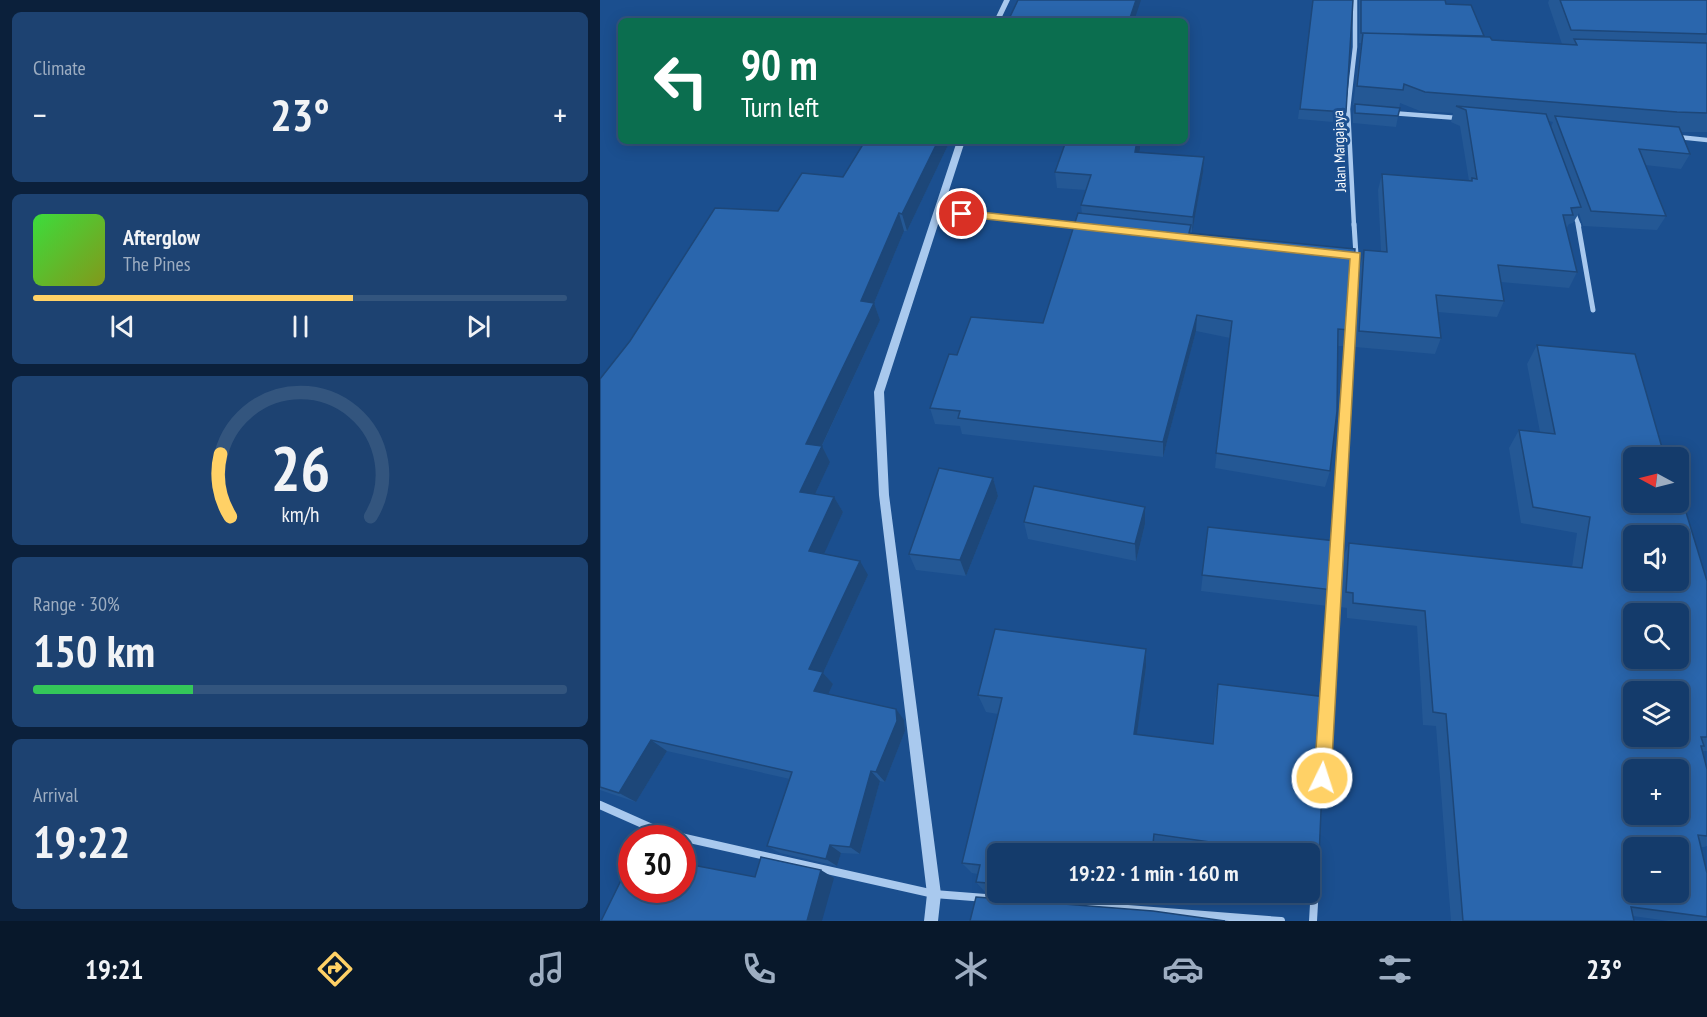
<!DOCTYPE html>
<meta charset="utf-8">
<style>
:root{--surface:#143b6b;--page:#1d4271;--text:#f1f3f6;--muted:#9dadc1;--line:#33557e;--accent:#ffd166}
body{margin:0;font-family:"PT Sans Narrow",sans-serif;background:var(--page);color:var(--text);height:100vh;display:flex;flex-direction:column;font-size:22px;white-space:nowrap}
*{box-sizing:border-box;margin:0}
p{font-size:20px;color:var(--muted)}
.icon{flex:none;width:33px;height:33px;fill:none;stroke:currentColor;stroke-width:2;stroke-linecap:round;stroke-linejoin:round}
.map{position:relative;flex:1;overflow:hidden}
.details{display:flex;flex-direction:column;gap:12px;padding:12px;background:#0b203b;width:600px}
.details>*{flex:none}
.banner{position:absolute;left:18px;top:18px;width:570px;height:126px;border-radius:9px;box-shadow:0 3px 15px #0003,0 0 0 2px var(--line);background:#0b6e4f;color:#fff;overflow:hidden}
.needle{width:39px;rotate:277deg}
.tools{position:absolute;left:1023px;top:447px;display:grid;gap:12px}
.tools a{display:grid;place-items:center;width:66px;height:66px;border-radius:9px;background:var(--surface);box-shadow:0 3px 15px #0003,0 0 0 2px var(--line);font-size:30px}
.speed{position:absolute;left:18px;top:825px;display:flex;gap:12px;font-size:30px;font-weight:700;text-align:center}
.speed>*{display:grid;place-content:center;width:78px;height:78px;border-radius:50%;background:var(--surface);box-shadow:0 3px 15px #0003,0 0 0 2px var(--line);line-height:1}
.speed .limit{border:9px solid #d22;background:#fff;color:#111}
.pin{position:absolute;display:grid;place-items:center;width:51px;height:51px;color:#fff;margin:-26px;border:3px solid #fff;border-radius:50%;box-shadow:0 2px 6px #0007}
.me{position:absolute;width:66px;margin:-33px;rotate:4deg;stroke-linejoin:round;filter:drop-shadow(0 0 4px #0008)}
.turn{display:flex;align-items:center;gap:21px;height:126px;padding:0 24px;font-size:27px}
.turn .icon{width:78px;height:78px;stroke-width:2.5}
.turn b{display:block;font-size:42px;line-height:51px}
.big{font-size:45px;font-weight:800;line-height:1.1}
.details .tile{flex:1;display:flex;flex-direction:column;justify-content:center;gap:9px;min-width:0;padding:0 21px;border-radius:9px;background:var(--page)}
.details .dial{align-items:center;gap:0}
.dial svg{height:156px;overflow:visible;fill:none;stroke:var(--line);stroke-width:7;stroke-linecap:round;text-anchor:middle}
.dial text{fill:var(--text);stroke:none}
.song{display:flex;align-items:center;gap:18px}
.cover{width:72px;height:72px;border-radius:9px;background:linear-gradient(135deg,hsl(120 70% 55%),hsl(70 70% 35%))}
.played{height:6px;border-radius:3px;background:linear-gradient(90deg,var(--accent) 60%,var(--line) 60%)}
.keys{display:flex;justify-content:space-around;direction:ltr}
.heat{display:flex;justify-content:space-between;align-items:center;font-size:33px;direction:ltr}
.charge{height:9px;border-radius:4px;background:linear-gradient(90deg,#34c759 30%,var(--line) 0)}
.trip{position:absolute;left:387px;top:843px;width:333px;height:60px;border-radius:9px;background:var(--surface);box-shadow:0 3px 15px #0003,0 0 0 2px var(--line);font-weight:800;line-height:60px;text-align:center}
.menu{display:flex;height:96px;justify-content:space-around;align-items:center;background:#08182b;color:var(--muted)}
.menu .icon{width:42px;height:42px}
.menu .current{color:var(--accent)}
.menu b{font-size:27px;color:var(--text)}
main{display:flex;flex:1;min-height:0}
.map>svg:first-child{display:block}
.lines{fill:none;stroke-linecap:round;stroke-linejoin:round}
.minor-far2{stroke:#a9c9ee;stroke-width:4.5}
.minor-far1{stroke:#a9c9ee;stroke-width:5}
.minor{stroke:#a9c9ee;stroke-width:8}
.tertiary{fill:#a9c9ee;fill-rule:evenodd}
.wall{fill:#245895;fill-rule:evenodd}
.shaded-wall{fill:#1d4779}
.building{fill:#2a66ad;stroke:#1d4779;stroke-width:1.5;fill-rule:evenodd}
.route{fill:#ffd166;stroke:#a68842;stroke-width:1.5}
.labels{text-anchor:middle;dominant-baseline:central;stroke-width:6;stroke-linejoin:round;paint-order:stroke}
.far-street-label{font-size:15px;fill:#fff;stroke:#1b4f8f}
</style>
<main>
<section class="details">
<div class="tile"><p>Climate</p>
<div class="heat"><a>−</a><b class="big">23°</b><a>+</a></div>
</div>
<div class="tile">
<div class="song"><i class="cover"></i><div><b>Afterglow</b><p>The Pines</p></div></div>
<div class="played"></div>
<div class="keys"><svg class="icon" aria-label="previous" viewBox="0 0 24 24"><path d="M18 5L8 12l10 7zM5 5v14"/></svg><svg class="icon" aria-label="pause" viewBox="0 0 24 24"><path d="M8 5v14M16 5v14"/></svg><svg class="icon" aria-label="next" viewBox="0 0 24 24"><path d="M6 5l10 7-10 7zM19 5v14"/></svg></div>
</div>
<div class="tile dial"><svg viewBox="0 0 100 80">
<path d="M14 69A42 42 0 1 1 86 69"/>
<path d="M14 69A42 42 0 0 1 9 37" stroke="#ffd166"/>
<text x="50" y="56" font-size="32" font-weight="700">26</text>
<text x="50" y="72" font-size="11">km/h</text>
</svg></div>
<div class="tile"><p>Range · 30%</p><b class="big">150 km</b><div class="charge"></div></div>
<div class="tile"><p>Arrival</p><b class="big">19:22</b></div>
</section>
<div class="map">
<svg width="1107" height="921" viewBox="0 0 1107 921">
<rect width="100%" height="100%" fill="#1b4f8f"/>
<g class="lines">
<path class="minor-far2" d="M791,113L858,118
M1078,137L1107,140
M339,211L480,226
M974,213L979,226
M754,226L748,109L755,47V0"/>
<path class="minor-far1" d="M465,224L482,226
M978,224L993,310
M738,525L756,255L754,224"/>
<path class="minor" d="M723,762L739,523
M0,805L63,833L334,894L681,921
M713,921L717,853"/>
<path class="tertiary" d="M404,0H410L400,21H394Z
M357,141H365L284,392L289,495L341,894L338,921H324L327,894L279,495L274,392Z"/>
</g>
<path class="wall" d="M713,0L746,112L744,123L698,119Z
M759,0H845L846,4L884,36L892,40L962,44L948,3L949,0H1107V132H1081L1090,154L1081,169L1045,165L1066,216L1057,230L983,226L979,213L973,223L969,224L966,229L977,272L969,288L901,282L904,301L897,317L838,312L841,338L835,354L755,347L760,267L764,250L781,251L778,190L782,174L869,181L860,126L851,122L853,113L820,111L800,103L798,116L796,127L753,123V114L755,105H753L761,43H759ZM949,121L953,122L951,127Z
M265,141H350L307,231H304L274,303L280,320L222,446L230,462L215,494L234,497L243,512L224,553L268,575L223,673L233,684L228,694L304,720L305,731L285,782L280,781L260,854L241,853L237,866L180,853L167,846L190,779L67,751L36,802L0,790V379L178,211L243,177Z
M540,149L539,152L604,157L603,173L592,233L750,330L745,346H738L730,471L725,487L615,468L630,338L596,331L563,457L362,434L360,426L335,424L330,408L357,355L443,323L482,214L481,205L486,190L457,188L455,172Z
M937,345L1065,458L1107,581V751H1102L1107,769V846L1104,847H1101L1107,873V921H1068L1033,916L1034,921H851L836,726L823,725L817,626L747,618V608L740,607L743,558L749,543L972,567L977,533L921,523L909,448L919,430L940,432L927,364Z
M393,478L398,496L366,576L316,570L309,554Z
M545,507V524L536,561L428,539L424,522Z
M608,527L733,590L728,606L601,591Z
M546,649V667L537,734L612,744L615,702L618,684L719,857L710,868V854H611L554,845L398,854V892H549L547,905L385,892L376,882L378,874L372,873L362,863L398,714L386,712L378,695Z"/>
<path class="shaded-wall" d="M536,0H541L534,21H529Z
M338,141H350L307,231L302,214Z
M537,141H540V149L535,167V152Z
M604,157L603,173L592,233L593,217Z
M299,213L304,231L274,303L280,320L217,456L222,446L230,462L209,507L200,492L206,444L261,301Z
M597,315L596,331L563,457V442Z
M393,478L398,496L366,576L360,560Z
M234,497L243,512L219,565L209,551Z
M545,507V524L536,561L535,544Z
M260,561L268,575L223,673L233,684L224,703L214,691L209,669Z
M546,649V667L535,749L534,734Z
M296,709L304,720L305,731L285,782L276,772Z
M51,740L67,751L36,802L19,793Z
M271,771L280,781L260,854L250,847Z
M230,845L241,853L237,866L226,859Z
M221,870L234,878L222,921H207Z"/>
<path class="building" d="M418,0H536L529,21H408Z
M713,0H753L746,112L700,109Z
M761,0H845L846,4L871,5L884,36L761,33Z
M960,0H1107V34L971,30Z
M763,33L890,37L892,40L977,45L974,39L1107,43V113L1077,112L825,92L804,84L803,90L757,86Z
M755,104L800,108L798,116L755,113Z
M856,106L946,114L981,207L971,208L973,215H963L977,272L898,265L904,301L836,295L841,338L759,331L764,250L787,252L782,174L872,181V178L877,179L866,110Z
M955,116L1079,127L1090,154L1039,149L1066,216L991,211Z
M265,141H338L302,214L299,213L261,301L274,303L206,444L222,446L200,492L234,497L209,551L260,561L209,669L223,672L214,691L296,709L297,721L276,772L271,771L250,847L230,845L226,859L167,846L192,772L51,740L19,793L0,787V379L30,341L115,208L178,211L202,173L243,177Z
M466,141H537L535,152L604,157L593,217L481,205L491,175L455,172Z
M478,213L591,225L589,233L755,249L750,330L738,329L737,411L730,471L616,453L632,321L597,315L563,442L358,418L360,411L330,408L349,354L357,355L371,317L443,323Z
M937,345L1035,354L1065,458H1034V502H1078V486L1107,581V737H1101L1104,746H1101L1107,769V836L1098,835L1107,873V917L1031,907L1034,921H863L846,714L833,712L825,611L753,603V593L746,592L749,543L982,568L990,517L933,507L919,430L955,434ZM1034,536H1078V580H1034ZM1034,614H1078V658H1034ZM1034,692H1078V736H1034ZM1034,770H1078V814H1034ZM1034,848H1078V892H1034Z
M339,468L393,478L360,560L309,554Z
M434,486L545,507L535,544L424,522Z
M608,527L736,541L733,590L602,575Z
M395,629L546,649L534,734L613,744L618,684L726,697L719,857L710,856V854H694L554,834L552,854H398V884L376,882L380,865L362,863L402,698L378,695Z
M161,857L221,870L207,921H1L32,858V890H82V863L155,877Z
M505,892H547V896Z
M376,897L553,911L625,921H370Z"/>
<path class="route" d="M362,210L760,253L731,778L728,785L722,787L716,785L714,778L750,259L359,216V211Z"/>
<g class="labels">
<g class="far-street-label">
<text transform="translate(739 151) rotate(-92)">Jalan Margajaya</text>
</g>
</g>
</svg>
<div class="tools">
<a><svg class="needle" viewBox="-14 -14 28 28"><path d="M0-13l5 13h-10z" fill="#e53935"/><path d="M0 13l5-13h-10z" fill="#9dadc1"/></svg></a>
<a><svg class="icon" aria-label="sound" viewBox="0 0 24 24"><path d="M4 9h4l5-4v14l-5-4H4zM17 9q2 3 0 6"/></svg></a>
<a><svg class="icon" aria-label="search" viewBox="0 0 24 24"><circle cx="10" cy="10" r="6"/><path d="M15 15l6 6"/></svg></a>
<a><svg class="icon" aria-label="layers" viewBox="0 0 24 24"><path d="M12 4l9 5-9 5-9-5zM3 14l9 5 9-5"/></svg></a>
<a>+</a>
<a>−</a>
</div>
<div class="speed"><div class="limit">30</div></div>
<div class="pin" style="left:362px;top:214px;background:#d93025"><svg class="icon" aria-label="arrive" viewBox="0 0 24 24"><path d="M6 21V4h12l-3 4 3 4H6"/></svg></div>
<svg class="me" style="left:722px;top:778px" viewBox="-20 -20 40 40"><circle r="17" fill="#ffd166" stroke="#fff" stroke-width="3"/><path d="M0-11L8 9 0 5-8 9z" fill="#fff"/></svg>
<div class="trip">19:22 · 1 min · 160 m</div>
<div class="banner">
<div class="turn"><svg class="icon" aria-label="left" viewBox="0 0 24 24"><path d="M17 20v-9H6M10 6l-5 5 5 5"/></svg><div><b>90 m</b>Turn left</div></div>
</div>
</div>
</main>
<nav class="menu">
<b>19:21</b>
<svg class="icon current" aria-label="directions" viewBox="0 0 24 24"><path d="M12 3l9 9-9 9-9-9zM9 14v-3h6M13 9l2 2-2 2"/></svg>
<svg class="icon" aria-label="music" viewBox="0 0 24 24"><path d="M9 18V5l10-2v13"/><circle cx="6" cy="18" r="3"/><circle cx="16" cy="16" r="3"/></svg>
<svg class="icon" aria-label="phone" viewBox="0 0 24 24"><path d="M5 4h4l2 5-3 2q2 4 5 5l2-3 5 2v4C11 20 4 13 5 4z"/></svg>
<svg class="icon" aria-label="climate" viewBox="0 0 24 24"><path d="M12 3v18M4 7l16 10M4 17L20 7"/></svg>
<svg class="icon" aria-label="car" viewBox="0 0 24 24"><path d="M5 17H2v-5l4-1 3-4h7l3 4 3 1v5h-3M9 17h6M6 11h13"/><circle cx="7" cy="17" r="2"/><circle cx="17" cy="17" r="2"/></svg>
<svg class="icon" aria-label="filters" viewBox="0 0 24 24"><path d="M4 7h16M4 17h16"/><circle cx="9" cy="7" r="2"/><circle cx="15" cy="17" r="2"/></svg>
<b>23°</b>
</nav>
